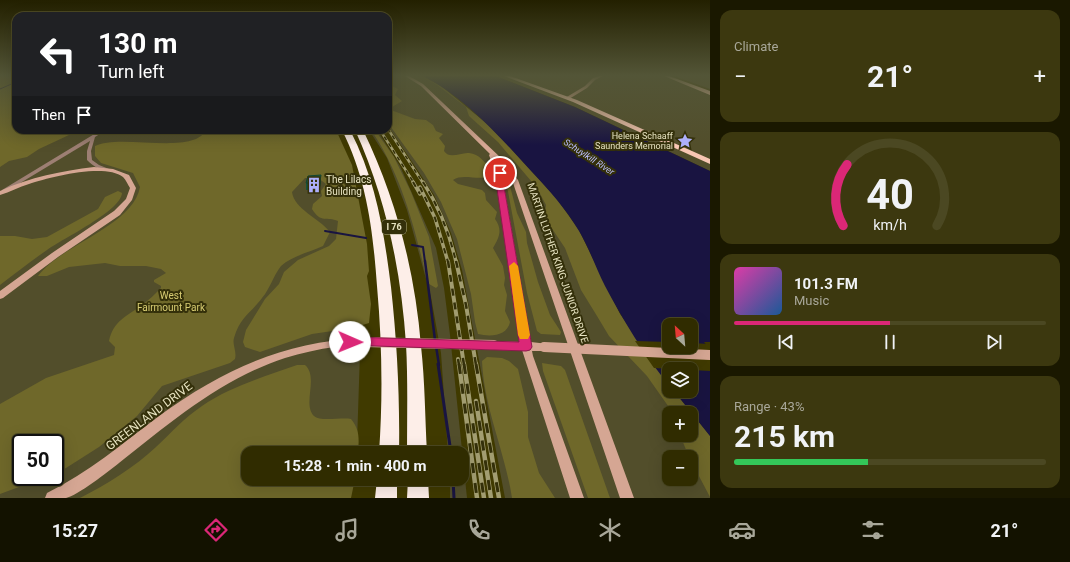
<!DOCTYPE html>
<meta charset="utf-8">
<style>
:root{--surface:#302c00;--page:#3c380f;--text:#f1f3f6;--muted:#a8a799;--line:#4b4822;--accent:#db2777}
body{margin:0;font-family:Roboto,sans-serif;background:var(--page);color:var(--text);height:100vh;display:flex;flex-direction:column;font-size:15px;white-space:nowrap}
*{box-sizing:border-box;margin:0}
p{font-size:13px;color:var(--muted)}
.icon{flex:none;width:22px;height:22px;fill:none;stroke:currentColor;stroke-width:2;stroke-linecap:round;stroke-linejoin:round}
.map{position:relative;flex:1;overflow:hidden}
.drawer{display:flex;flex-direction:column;gap:10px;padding:10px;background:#1a1800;width:360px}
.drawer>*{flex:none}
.guide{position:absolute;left:12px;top:12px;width:380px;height:122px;border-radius:12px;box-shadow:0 4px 16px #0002,0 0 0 1px var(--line);background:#202124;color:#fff;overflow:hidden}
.needle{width:26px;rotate:334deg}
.fabs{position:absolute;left:662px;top:318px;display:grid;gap:8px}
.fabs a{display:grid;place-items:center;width:36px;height:36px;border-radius:8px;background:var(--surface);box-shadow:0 4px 16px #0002,0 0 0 1px var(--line);font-size:20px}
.speed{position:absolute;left:12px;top:434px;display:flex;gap:8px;font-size:20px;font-weight:700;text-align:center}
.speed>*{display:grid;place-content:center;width:52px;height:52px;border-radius:50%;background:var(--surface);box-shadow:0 4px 16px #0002,0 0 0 1px var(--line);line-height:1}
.speed .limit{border:2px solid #111;border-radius:6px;background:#fff;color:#111}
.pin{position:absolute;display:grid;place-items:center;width:34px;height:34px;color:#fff;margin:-17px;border:2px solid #fff;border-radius:50%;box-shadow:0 1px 4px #0007}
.me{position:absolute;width:44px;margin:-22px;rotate:91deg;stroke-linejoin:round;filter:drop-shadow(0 0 3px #0008)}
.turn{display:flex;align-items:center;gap:14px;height:84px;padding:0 20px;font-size:18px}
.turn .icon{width:52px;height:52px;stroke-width:2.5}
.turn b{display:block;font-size:28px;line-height:34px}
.then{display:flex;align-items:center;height:38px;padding:0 20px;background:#0003;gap:8px;font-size:15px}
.big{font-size:30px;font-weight:700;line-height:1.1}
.drawer .card{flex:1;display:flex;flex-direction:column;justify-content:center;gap:6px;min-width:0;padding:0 14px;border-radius:12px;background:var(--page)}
.drawer .dial{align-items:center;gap:0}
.dial svg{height:104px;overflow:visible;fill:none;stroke:var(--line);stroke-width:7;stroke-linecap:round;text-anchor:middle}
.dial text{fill:var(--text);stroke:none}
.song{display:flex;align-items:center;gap:12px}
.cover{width:48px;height:48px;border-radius:6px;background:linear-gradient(135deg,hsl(320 70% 55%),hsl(210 70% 35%))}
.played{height:4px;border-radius:2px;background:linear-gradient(90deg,var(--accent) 50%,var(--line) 50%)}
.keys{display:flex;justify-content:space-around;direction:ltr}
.heat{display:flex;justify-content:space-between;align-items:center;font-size:22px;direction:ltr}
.charge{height:6px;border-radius:3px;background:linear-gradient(90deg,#34c759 43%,var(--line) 0)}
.trip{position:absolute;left:241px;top:446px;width:228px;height:40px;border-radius:12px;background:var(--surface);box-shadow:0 4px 16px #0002,0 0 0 1px var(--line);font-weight:700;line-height:40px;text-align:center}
.dock{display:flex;height:64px;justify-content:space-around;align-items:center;background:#131200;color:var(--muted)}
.dock .icon{width:28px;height:28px}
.dock .selected{color:var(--accent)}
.dock b{font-size:18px;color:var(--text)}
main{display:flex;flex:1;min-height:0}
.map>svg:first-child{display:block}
.green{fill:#524e2b;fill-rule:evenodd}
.forest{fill:#6f682a}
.water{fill:#191441;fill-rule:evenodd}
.pier{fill:#403a00}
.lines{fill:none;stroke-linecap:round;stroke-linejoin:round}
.stream-far3{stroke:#191441;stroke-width:1}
.stream-far2{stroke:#191441;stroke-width:2}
.stream-far1{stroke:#191441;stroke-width:2.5}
.stream{stroke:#191441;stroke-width:3}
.street{fill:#9d7f73;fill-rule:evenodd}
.secondary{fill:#d5a693;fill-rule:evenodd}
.primary{fill:#f8c7b4;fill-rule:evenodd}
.highway{fill:#fdeee8;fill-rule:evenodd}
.rail-far3-casing{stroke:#a29d71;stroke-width:2.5}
.rail-far2-casing{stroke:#a29d71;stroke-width:3.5}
.rail-far1-casing{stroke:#a29d71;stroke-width:4}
.rail-casing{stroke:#a29d71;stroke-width:4.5}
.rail-far3{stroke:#34300a;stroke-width:1.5;stroke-dasharray:4;stroke-linecap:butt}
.rail-far2{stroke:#34300a;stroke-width:2;stroke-dasharray:5.5;stroke-linecap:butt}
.rail-far1{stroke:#34300a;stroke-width:2.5;stroke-dasharray:7;stroke-linecap:butt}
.rail{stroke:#34300a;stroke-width:3;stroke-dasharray:10;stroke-linecap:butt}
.secondary-bridge{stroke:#d5a693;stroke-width:10}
.wall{fill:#16533a}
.shaded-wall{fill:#124330}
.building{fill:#1a6044;stroke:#124330}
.route{fill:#db2777;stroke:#8e194d}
.slow{fill:#f59e0b}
.labels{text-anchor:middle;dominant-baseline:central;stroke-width:4;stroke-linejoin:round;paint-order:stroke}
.far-poi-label{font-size:9px;fill:#e7e3c1;stroke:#34300a;text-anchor:end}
.far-water-label{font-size:9px;font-style:italic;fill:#bbbefe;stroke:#34300a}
.shield{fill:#34300a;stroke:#b1ad8a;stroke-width:1}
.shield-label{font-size:9px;font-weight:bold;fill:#e7e3c1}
.poi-label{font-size:10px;fill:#e7e3c1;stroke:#34300a;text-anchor:start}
.street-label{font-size:10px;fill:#e7e3c1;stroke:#34300a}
.park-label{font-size:10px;fill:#d7cc72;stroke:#34300a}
.near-street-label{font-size:12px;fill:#e7e3c1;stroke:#34300a}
</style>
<main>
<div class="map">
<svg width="710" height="498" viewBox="0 0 710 498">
<rect width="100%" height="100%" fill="#403a00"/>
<path class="green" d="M0,76H16V130H328L357,287L354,333L360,352L357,443L248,453V479L346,498H0ZM21,443H55V477H21Z
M388,76H423L441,86L487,124L557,199L620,314L669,385V391H674L710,436V498H505L462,270L451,233L434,195L388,126ZM669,413H691V435H669ZM669,457H691V479H669Z
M496,76H663L710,94V171L575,107Z
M674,76H710V89Z
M369,130H377L400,166L436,248L444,288L450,335L467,498H450V479H462V453H448L441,353L431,297L407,210L387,158Z"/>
<path class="forest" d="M0,76H16V130H68L66,132L69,135L39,149L27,157L9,161L0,167Z
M420,76L441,86L487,124L506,143L557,199L579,230L620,314L669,385V391H674L710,436V497L691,461V457H689L680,435H691V413H673L647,376L609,336L597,316L581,290L565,248L551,227L545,212L546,205L537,188L498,142L469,116L466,107L437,85Z
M388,84L398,89L395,95L402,101L392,107L391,110L415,119L426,120L433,125L436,131L443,134L439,138L445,146L444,151C450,160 461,152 469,153C480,154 483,162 490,167L491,176C478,181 463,173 453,180L458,184L482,190L485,193L486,200L497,212L495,219C503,230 499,238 493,248L503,266L505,278L504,285L507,295L505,311L510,322C507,336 491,337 478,334L475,322L471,294L457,239L441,202L424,173L388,123Z
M206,130H336L352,165L367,244L369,271L367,276L371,304L369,323L353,328L312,334L260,352L245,347L243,342L246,330L265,299L279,284L284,272L298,260L329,246L336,239L338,221C327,216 321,224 312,209L313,204L322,196L321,191L326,184L318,178H305L292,192C294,209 319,218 330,232L323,246C310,252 292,256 281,266C273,276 270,289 262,298C250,314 240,317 234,338C232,345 237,351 235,359L230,363L162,386L137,416L99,447L66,468L55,473V443H21V477H46L0,494V404L46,378L114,355L115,347L109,341C113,321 127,316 142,305C149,300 155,294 161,288V286L154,282V280L166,273L161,269L146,266H120L105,263L69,267L47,276H38C62,244 133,226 140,187L133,173L101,163L95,156V146C120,133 193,156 206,130Z
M371,130H375L394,157L411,192L429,237L438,286L436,288L429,284L426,276C414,225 401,174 371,130Z
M506,181L509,182L517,213L526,232L527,243L538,282L550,315L561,332L560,335L541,334L537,331L527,293Z
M118,191L122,193C121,211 62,239 47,250C31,261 16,273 0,285V236H15L32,239L47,237L98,209L105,197Z
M487,357L502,358L509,361L518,369L528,412V437L539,473L555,498H512C505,452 484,408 482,361Z
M542,363L561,366L565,370L610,498H588L543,371Z
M297,365H305C319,377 302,404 314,416C320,422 342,417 351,419C360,430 359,439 358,453H248V479H355L351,498H80C106,485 136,466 156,447C171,433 184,418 202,406C231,386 264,377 297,365Z"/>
<path class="water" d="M423,76H496L575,107L710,171V342H704L710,350V436L674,391H691V369H669V385C644,355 623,320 605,286C596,268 589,248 579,231C566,209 549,190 532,172C500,137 466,98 423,76ZM669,325H691V347H669Z"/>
<path class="pier" d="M635,341L669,342V347H691V343L710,344H708L710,347V371L654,368Z"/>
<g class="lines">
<path class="stream-far3" d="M0,89L16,82"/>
<path class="stream-far2" d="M325,231L366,238
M412,245L423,247L425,262"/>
<path class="stream-far1" d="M425,261L435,340
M436,346L439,365"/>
<path class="stream" d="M438,364L451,453
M453,479L454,498"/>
<path class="street" d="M101,130H106L95,137L91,151L92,160L99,165L109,169V171C100,171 93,166 87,160V151L90,141L7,191H3L2,190Z"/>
<path class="secondary" d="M405,76H409L423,84L501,158L518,180L634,498H620L512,180L497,160L502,175L531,342L548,344L549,347L548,350L544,351H532L533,356L584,498H570L522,350L494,349L490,348L489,345L490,342L494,341L521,342L496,175L489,155L490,154L421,86Z
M599,76H603L595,80L587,88L569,99L565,98L585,86L593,78Z
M94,167L113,169L129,175L136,188L132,200L120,215L58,257L3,298L0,299V291L52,253L114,211L126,199L130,188C128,185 126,180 123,177C105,163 50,177 29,184C19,187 10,192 0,195V191C30,177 62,171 94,167Z
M362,338L366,339L367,342L366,345C356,348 345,346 335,347C319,349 301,353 285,358C221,379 171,422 119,463C109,471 77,496 66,498C60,498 52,498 45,498L47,493C88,473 123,443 159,416C222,370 283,342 362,338Z"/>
<path class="primary" d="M504,76H510L577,100L710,159V164L573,102Z
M664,76H669L710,91V95Z"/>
<path class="highway" d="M342,130H350C376,180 384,232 391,287C397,342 400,397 399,453H379C383,397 382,342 377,286C373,231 367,180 342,130Z
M355,130H363C396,198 415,271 421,346C425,382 425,417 427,453H407C407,417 408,380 406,344C401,270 386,198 355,130Z
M377,479H397V498H375Z
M408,479H428L429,498H407Z"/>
<defs>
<path id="rail-far3" d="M388,129L423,183
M380,130L414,183"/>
<path id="rail-far2" d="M413,182L420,194
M423,182C438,205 450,235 456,262
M420,187L435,218L448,262"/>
<path id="rail-far1" d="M448,261L464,365
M456,261L466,305L476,365
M458,359L459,365"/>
<path id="rail" d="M459,364L477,498
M464,364L484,498
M476,364L499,498
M476,401L491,498"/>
</defs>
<use href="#rail-far3" class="rail-far3-casing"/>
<use href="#rail-far2" class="rail-far2-casing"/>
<use href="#rail-far1" class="rail-far1-casing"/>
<use href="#rail" class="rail-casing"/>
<use href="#rail-far3" class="rail-far3"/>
<use href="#rail-far2" class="rail-far2"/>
<use href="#rail-far1" class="rail-far1"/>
<use href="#rail" class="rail"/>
<path class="secondary-bridge" d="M362,342L494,345
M544,347L710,355"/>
</g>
<path class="wall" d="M321,175V182L320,187H315L314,190H306V183Z"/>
<path class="shaded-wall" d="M321,175V182L320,187V181Z
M314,181L315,187L314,190Z"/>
<path class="building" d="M321,175L320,181H314V183H306L308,176Z"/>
<linearGradient id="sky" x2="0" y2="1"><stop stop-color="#232000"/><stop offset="0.52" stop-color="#535537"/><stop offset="1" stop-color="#535537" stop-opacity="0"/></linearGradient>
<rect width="710" height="145" fill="url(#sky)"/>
<path class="route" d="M498,171L504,173L502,175L532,347L530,350L526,351L345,345L344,342L345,339L350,337L519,342L495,175Z"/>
<path class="slow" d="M514,262L518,266L530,335L528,339H520L518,335L509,266Z"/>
<defs>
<symbol id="sight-bare" viewBox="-9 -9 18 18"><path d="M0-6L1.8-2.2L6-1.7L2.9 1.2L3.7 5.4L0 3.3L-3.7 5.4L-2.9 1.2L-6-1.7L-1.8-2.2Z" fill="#adaffb" stroke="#34300a" stroke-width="2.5" paint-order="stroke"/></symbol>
<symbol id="building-bare" viewBox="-9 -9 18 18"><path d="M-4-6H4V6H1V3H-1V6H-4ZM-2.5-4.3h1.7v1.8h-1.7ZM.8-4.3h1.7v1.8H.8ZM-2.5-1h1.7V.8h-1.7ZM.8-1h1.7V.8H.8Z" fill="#adaffb" stroke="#34300a" stroke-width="2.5" paint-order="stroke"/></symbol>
</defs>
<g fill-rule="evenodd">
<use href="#sight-bare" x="674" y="130" width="22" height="22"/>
<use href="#building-bare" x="303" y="174" width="22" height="22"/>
</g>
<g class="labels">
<g class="far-poi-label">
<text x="673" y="136">Helena Schaaff<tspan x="673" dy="10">Saunders Memorial</tspan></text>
</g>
<g class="far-water-label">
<text transform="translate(589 157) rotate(33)">Schuylkill River</text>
</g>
<rect class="shield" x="382" y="220" width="24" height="14" rx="3"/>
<g class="shield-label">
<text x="394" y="227">I 76</text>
</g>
<g class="poi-label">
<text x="326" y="179">The Lilacs<tspan x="326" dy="12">Building</tspan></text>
</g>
<g class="street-label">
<text transform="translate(558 263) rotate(71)">MARTIN LUTHER KING JUNIOR DRIVE</text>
</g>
<g class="park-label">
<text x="171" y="295">West<tspan x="171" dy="12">Fairmount Park</tspan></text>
</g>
<g class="near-street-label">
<text transform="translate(149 416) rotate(-37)">GREENLAND DRIVE</text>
</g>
</g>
</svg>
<div class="fabs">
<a><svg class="needle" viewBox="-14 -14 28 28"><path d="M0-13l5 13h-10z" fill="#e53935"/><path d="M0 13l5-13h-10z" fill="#a8a799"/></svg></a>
<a><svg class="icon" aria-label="layers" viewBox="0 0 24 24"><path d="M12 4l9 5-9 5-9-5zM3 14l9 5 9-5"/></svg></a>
<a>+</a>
<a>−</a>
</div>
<div class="speed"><div class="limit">50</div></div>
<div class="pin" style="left:500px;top:173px;background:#d93025"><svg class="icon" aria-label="arrive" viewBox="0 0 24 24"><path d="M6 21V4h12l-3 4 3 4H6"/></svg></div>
<svg class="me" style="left:350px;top:342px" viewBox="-20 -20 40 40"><circle r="19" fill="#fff"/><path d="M0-13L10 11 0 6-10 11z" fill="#db2777"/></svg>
<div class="trip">15:28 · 1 min · 400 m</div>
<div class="guide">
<div class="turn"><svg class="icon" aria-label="left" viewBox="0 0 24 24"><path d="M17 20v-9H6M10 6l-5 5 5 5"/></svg><div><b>130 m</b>Turn left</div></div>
<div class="then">Then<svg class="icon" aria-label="arrive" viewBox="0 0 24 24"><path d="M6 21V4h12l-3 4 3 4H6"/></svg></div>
</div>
</div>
<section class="drawer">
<div class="card"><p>Climate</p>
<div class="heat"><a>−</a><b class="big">21°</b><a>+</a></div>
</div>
<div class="card dial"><svg viewBox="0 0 100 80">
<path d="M14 69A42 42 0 1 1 86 69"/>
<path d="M14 69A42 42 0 0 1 17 22" stroke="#db2777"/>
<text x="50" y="56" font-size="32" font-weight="700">40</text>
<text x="50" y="72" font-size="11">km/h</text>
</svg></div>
<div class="card">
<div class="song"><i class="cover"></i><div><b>101.3 FM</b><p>Music</p></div></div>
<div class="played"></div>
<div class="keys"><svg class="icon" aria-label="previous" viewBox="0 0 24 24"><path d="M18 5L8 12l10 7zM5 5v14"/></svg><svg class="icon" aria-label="pause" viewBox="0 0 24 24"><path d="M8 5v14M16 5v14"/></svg><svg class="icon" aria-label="next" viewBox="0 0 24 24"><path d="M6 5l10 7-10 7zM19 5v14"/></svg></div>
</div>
<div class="card"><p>Range · 43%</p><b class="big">215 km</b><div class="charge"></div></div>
</section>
</main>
<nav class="dock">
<b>15:27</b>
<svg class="icon selected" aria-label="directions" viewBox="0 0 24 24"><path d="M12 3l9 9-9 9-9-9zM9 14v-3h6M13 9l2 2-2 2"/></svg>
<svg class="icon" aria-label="music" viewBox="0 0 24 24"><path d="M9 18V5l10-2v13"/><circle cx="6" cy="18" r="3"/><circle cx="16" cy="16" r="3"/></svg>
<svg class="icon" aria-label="phone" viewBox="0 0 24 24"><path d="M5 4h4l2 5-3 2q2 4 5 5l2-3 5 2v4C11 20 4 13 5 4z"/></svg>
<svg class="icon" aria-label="climate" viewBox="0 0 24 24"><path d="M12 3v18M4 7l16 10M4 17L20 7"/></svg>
<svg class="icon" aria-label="car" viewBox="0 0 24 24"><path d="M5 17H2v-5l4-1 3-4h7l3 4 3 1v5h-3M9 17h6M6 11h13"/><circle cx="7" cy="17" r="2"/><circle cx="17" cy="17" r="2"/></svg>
<svg class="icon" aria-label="filters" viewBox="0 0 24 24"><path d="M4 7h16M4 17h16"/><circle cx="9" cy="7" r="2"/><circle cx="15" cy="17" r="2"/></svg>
<b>21°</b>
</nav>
